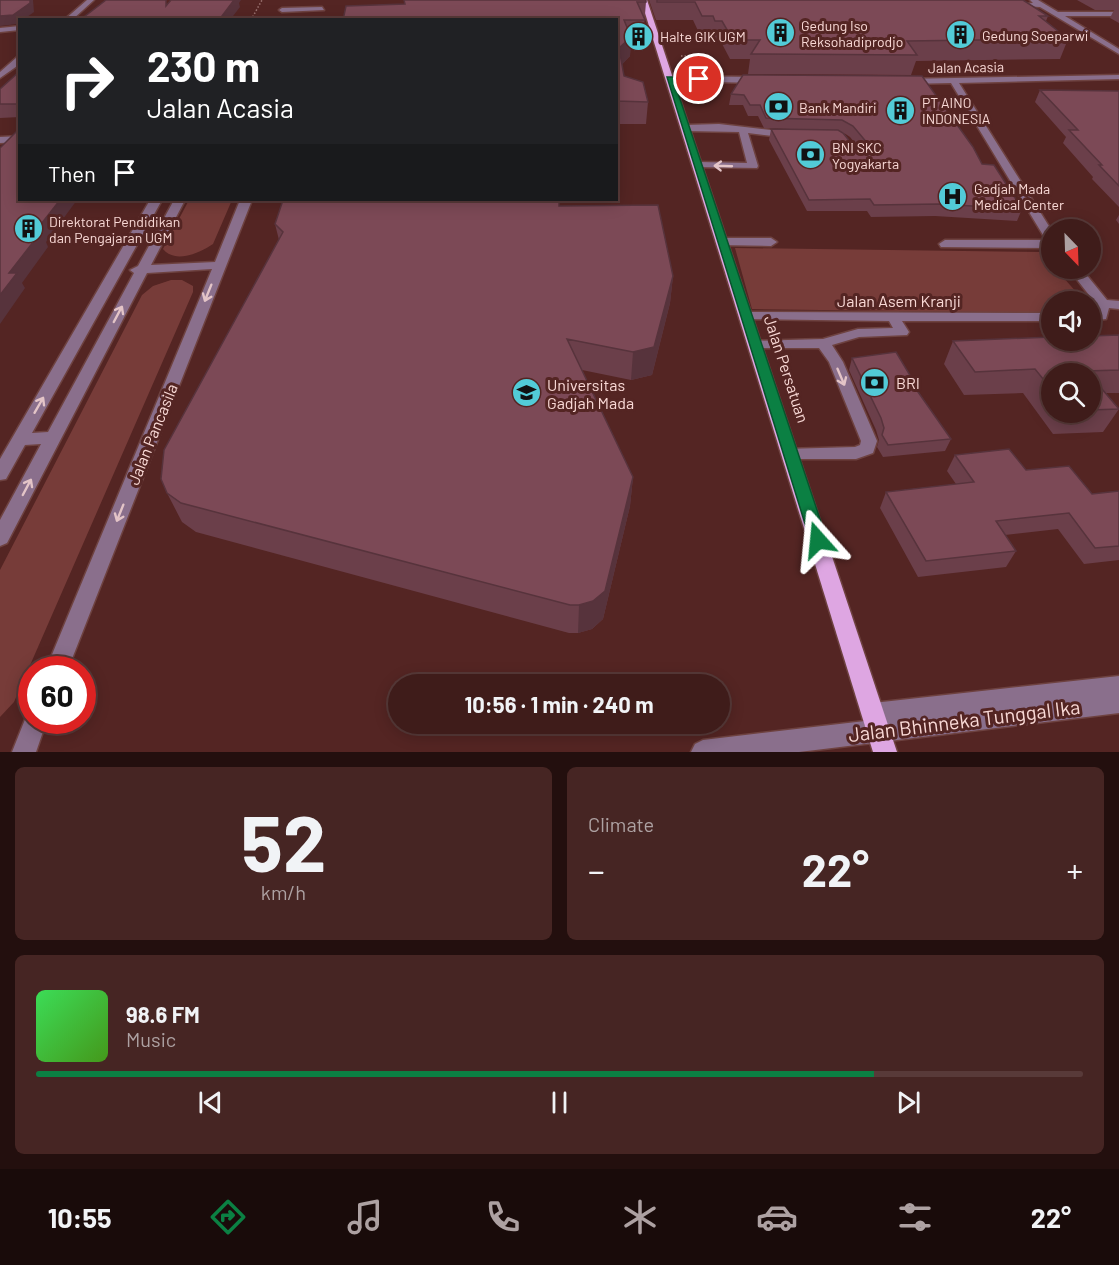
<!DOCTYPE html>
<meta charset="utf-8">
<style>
:root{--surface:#3f1c1a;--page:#462523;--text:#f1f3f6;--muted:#ada1a2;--line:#583a39;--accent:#0b8043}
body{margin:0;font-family:Barlow,sans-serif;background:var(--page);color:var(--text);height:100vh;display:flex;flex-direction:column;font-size:22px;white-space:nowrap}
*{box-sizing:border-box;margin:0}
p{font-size:20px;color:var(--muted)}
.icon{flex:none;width:33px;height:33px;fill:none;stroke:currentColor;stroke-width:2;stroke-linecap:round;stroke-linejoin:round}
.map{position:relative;height:752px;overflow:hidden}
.sheet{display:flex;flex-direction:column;gap:15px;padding:15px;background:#230f0e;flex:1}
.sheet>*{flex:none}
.top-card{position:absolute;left:18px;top:18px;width:600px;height:183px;border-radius:0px;box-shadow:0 3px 15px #0003,0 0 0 2px var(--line);background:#202124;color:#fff;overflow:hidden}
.needle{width:39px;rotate:157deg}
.buttons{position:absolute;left:1041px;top:219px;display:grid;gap:12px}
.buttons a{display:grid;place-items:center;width:60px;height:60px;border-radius:50%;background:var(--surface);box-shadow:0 3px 15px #0003,0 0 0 2px var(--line);font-size:30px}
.speed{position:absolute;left:18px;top:656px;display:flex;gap:12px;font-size:30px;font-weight:700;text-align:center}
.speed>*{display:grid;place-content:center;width:78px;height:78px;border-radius:50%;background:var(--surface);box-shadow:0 3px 15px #0003,0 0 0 2px var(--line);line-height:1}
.speed .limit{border:9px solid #d22;background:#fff;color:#111}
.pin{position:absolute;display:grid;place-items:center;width:51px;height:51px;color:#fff;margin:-26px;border:3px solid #fff;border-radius:50%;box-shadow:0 2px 6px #0007}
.me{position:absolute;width:66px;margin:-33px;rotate:342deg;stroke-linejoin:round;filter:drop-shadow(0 0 4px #0008)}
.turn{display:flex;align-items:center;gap:21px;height:126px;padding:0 30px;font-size:27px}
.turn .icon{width:78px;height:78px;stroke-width:2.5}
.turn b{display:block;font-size:42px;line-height:51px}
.then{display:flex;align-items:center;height:57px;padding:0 30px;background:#0003;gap:12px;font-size:22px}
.big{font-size:45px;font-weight:700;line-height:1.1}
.sheet .widget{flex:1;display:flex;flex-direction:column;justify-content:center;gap:9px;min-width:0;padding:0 21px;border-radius:9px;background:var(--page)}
.sheet .dial{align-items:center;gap:0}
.dial b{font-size:78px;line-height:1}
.song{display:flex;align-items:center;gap:18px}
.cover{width:72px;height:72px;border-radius:9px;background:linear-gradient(135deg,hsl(130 70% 55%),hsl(100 70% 35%))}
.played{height:6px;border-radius:3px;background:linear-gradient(90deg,var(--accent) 80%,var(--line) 80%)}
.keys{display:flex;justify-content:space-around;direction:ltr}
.heat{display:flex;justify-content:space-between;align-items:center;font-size:33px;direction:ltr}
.sheet .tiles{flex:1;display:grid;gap:15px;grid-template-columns:1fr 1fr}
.widget:last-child{grid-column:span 2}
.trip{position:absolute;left:388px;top:674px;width:342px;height:60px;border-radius:30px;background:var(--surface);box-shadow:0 3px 15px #0003,0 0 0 2px var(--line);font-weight:700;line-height:60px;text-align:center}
.dock{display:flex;height:96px;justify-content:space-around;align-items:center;background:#190b0a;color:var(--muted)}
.dock .icon{width:42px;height:42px}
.dock .current{color:var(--accent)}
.dock b{font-size:27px;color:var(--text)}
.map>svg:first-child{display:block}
.green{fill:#773c39}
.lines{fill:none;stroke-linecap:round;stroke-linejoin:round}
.minor-casing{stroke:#6e4240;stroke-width:3}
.major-casing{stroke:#6e4240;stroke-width:3}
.path{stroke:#9d7573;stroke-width:1.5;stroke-dasharray:1.5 2;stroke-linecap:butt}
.minor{fill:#8a6f8c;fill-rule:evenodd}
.major{fill:#dea6e2;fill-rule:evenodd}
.wall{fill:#6b3f4a;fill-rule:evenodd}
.shaded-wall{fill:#57333c}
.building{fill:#7c4956;stroke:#57333c;stroke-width:1.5}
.oneway{stroke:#e3c4c7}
.route{fill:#0b8043;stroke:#07532c;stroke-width:1.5}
.labels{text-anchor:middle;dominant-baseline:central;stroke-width:6;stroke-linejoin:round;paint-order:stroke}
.far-poi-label{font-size:14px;fill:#f9d9d6;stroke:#542523;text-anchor:start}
.far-street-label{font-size:14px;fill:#f9d9d6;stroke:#542523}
.street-label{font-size:16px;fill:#f9d9d6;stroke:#542523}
.poi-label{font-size:16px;fill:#f9d9d6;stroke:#542523;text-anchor:start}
.near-street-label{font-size:20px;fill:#f9d9d6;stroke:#542523}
</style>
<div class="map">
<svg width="1119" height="752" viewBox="0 0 1119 752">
<rect width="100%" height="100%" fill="#542523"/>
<path class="green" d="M189,200H232L213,244C200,253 175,264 163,249Z
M735,248L1043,252L1051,263L1052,268L1056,269L1084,301L1052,302L1051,313L752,309Z
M171,280H182L193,286V292L14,702L0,717V570L142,295L153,286Z"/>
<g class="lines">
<defs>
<path id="minor" d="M87,0H94L72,20H64Z
M1030,0H1038L1058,12H1119V16H1065L1119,49V54L1040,7L1009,5L1033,3Z
M322,7L324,10L282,12L279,10L282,8Z
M20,26V30L0,32V28Z
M17,57H20V64L0,78V72Z
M1119,75V79L959,83L1052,231V248L941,247L939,244L945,240H1046L951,83L906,84L902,81L903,79Z
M669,76L759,77L763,80L759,83L666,81V77Z
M719,124L789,132L794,135L789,138L748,133L758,166L757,168L695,167L694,165L699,162L747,163L739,132L686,131L681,128L686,125Z
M20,136V142L0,143V137Z
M150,200H162L32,433L48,432L134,273L130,270L138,266L174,200H185L151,265L215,262L240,200H252L68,669H46L212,269L147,273L7,543L0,546V520L41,444L25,445L6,479L0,480V459Z
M723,238H771L777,242L771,246L719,245L717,242Z
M1068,268H1081L1107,300L1119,301V309L1109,308L1106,319L1090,321V313L1095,312L1096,304Z
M746,312L1052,313V321H902L909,332L907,335L859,337L832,345L843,362L877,441L873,453L856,459H791L785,457L783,453L785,449L855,447L860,445L861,441L829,362L819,348H755L748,344L750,341L823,339L858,329L893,328L889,321L741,319L739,316L741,313Z
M1119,676V713L799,752H691L695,744L703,740L865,721L862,714L865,706L873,703Z
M32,711V720H47L36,752H12L28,712Z"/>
<path id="major" d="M641,0H647L897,752H873Z"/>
</defs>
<use href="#minor" class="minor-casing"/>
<use href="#major" class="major-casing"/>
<path class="path" d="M251,20L262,0
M681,56H694"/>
<use href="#minor" class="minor"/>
<use href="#major" class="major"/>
</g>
<path class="wall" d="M649,0H1023L1048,16L1046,21L1068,39L1060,59L916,61L911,75L748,74L750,59H730L720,40H713L711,35H700L693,20H656Z
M1077,0H1119V23L1110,18L1114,10H1095Z
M646,2L643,39H631L630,56L622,64L624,76L648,102L646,124H616V20L346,6Z
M20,71V117L0,118V89Z
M743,75L982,164L1022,209L1017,221L935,216L871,217L867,211H807L769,140L771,129H790L764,128L758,116H748L743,105H729L731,94ZM844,133L850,137L859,148H855Z
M1040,90L1119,91V207L1092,179L1093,177L1063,143L1066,137L1035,102Z
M559,206L673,276L670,303L652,375L631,380L582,370L633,477L630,506L603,619L592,629L578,633H569L196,532L182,522L167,493L279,240L275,224Z
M1119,215V224L1116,220Z
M1119,335V393H1106L1119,409L1103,432L1053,434L1023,393L964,395L944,364L953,341ZM1052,374H1090V412H1052Z
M852,358L914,382L913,384L951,439L945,451L883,457L877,447L879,440L876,430L849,370Z
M955,455L1026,470L1092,494L1119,491V560L1084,564L1058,529L1005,535L1016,551L1006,567L918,577L880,508L886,492L956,484L947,471Z"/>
<path class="shaded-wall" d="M30,0H33L34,12L23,20H20V22L17,24L0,26V16Z
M234,0H241L239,3L240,7L230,20H219Z
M631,37L630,56L618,69L619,48Z
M60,200H77L46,242L48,247L22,283L25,288L0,324V295L9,273L34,233Z
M673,276L670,303L652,375L631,380L633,352Z
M633,477L630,506L603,619L592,629L578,633L579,605Z"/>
<path class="building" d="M0,0H30V3L13,15L0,16Z
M106,0H166V6L171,0H234L219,20H80Z
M404,0H646V2H637L645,20H624L631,37L619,48L624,76L643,82L648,102L616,101V20H343L346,6L405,4Z
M657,0H1023L1048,16H1039L1068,39L907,41L917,55L751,54L760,40H733L722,21H715L713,16H702L695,2H657Z
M20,71V104H0V89Z
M743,75L922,76L973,147L982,164L994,165L1022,209L939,204L874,205L870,199L809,200L771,129L838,130L843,133L855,148L867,147L868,144L853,126L842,120L766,118L760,105H750L744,95L731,94Z
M1040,90L1119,91V186L1099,165H1102L1069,130H1078Z
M20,128V200H60L34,233L41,232L9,273H17L0,295V148Z
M283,200H559V206L658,205L673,276L654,347L633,352L567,339L633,477L605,591L593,601L579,605H570L181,503L167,493L161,479L164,450L283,232L275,224Z
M1119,335V370L1087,371L1089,374H1052V390L1035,369L975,372L953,341L1052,337V340H1090V336Z
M896,352L914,382H911L951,439L888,445L882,435L884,428L881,418L852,358Z
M1090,375L1119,409L1090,410Z
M1009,449L1026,470L1069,466L1092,494L1119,491V546L1095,548L1069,513L996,521L1016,551L926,561L886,492L974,482L955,455Z"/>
<defs><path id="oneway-shaft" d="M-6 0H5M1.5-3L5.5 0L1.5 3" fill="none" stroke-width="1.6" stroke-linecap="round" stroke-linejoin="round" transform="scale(1.5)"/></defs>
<g class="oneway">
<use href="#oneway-shaft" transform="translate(723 166) rotate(-178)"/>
<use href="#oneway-shaft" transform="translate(208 293) rotate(112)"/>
<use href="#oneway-shaft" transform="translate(118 314) rotate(-62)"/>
<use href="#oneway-shaft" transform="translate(841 377) rotate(67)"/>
<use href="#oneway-shaft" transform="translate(39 405) rotate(-60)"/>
<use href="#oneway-shaft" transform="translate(27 487) rotate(-62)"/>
<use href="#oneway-shaft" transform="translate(120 513) rotate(112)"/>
</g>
<path class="route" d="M667,77H699L703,79L699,81H674L827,540L824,545L818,547L812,545L810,540Z"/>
<defs>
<symbol id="building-disc" viewBox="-11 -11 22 22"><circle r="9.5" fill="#52cbd7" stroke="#542523"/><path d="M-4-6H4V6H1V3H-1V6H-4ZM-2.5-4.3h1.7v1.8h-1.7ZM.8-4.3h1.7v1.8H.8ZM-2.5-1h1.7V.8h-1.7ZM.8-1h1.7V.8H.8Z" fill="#111"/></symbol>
<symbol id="bank-disc" viewBox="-11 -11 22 22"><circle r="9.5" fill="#52cbd7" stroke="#542523"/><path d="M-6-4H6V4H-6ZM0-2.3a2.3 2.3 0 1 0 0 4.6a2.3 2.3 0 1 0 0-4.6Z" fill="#111"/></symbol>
<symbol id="hospital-disc" viewBox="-11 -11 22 22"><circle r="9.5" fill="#52cbd7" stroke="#542523"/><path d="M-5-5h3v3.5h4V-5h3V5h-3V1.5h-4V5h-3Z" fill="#111"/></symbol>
<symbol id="university-disc" viewBox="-11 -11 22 22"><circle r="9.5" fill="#52cbd7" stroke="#542523"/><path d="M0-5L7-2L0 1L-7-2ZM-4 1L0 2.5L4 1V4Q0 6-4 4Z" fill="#111"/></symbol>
</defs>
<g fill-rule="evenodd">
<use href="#building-disc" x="764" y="16" width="33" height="33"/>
<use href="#building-disc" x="944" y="18" width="33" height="33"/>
<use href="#building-disc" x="622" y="20" width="33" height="33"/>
<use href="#bank-disc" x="762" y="90" width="33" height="33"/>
<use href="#building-disc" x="884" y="94" width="33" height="33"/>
<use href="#bank-disc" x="794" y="138" width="33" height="33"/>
<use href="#hospital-disc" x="936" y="180" width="33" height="33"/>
<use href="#building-disc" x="12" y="212" width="33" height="33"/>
<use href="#bank-disc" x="858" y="366" width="33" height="33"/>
<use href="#university-disc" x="510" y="376" width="33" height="33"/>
</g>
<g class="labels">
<g class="far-poi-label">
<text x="801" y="25">Gedung Iso<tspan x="801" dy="16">Reksohadiprodjo</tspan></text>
<text x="982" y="35">Gedung Soeparwi</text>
<text x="660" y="36">Halte GIK UGM</text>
<text x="922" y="102">PT AINO<tspan x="922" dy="16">INDONESIA</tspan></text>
<text x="799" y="107">Bank Mandiri</text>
<text x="832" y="147">BNI SKC<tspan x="832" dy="16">Yogyakarta</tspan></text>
<text x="974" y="188">Gadjah Mada<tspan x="974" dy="16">Medical Center</tspan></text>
<text x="49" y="221">Direktorat Pendidikan<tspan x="49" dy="16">dan Pengajaran UGM</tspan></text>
</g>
<g class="far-street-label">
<text transform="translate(966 67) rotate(-1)">Jalan Acasia</text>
</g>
<g class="street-label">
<text x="899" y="300">Jalan Asem Kranji</text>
<text transform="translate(787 369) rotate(72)">Jalan Persatuan</text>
<text transform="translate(152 434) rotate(-68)">Jalan Pancasila</text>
</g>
<g class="poi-label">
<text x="896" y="382">BRI</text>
<text x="547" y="384">Universitas<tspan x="547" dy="18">Gadjah Mada</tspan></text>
</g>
<g class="near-street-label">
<text transform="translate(964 720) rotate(-7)">Jalan Bhinneka Tunggal Ika</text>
</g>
</g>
</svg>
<div class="buttons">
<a><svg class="needle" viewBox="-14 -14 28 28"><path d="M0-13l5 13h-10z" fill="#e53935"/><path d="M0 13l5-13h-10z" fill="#ada1a2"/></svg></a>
<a><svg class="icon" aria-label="sound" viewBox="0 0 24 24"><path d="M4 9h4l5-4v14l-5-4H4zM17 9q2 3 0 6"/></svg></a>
<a><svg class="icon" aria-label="search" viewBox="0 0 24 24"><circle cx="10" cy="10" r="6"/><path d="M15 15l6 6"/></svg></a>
</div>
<div class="speed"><div class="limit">60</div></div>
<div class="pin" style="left:699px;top:79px;background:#d93025"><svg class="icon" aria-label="arrive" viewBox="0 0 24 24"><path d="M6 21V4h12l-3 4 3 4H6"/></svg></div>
<svg class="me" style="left:818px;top:540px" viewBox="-20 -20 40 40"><path d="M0-17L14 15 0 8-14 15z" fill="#0b8043" stroke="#fff" stroke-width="4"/></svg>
<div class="trip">10:56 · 1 min · 240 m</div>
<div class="top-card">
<div class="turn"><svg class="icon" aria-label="right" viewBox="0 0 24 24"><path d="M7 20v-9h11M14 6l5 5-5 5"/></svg><div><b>230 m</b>Jalan Acasia</div></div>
<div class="then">Then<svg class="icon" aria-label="arrive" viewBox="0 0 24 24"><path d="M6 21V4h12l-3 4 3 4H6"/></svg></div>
</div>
</div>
<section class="sheet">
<div class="tiles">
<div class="widget dial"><b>52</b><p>km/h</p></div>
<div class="widget"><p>Climate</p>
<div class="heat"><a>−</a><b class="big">22°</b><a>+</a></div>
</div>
<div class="widget">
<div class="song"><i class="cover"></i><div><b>98.6 FM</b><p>Music</p></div></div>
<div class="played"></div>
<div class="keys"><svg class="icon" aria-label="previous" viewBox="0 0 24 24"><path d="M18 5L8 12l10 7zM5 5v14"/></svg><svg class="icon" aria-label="pause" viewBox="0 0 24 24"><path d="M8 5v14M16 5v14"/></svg><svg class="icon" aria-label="next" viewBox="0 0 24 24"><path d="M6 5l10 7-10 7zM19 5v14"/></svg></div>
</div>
</div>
</section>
<nav class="dock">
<b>10:55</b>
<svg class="icon current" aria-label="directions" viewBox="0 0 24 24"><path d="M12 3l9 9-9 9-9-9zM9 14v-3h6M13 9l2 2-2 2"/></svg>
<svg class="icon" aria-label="music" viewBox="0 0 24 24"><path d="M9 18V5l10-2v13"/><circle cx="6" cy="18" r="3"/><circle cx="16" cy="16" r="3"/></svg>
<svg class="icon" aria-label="phone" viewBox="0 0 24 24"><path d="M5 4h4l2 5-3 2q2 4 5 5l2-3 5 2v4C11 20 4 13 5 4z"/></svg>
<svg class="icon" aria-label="climate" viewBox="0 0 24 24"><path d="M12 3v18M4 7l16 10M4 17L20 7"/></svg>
<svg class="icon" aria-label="car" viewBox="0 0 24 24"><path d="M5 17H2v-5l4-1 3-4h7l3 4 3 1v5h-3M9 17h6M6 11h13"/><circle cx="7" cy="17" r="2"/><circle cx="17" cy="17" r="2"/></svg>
<svg class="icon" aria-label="filters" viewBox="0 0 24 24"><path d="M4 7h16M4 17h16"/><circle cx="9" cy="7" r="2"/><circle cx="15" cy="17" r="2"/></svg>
<b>22°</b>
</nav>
